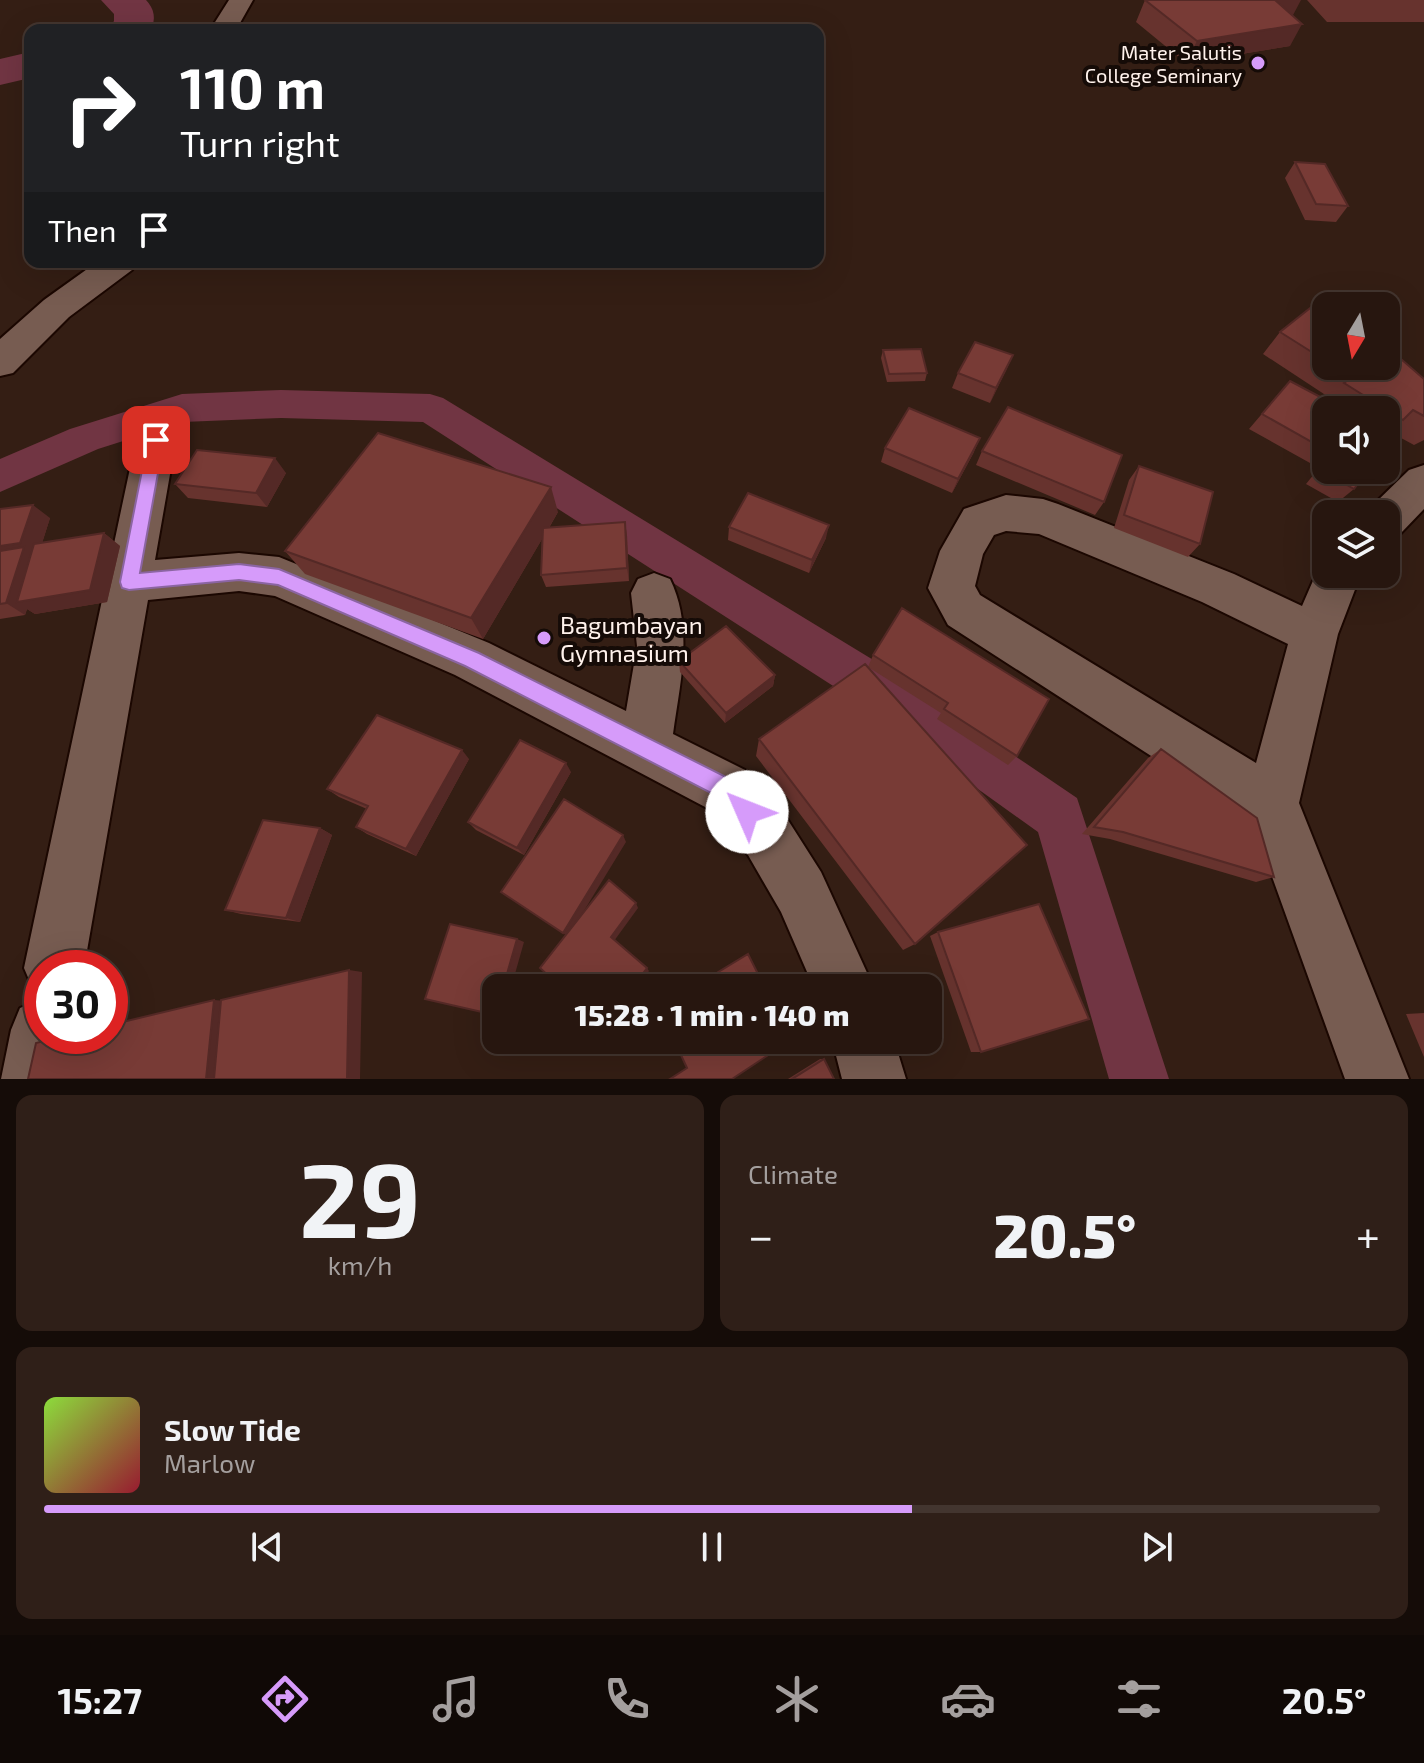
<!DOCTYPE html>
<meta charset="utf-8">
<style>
:root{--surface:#27160f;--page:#2f1f18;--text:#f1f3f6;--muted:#a49f9e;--line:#43352f;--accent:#d69bfa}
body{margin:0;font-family:"Exo 2",sans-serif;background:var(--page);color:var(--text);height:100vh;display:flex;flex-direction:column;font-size:30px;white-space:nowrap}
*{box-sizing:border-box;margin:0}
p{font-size:26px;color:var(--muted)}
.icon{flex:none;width:44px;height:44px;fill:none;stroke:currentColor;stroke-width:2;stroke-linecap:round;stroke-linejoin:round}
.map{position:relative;height:1079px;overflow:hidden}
.side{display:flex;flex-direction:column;gap:16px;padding:16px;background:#150c08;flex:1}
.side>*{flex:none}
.guide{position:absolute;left:24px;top:24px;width:800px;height:244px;border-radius:16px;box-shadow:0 8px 32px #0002,0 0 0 2px var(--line);background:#202124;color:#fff;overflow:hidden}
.needle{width:52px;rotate:190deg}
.buttons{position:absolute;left:1312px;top:292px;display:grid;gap:16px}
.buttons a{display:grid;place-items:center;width:88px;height:88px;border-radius:16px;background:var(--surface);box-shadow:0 8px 32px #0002,0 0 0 2px var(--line);font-size:40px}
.speed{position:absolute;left:24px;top:950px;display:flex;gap:16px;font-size:40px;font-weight:700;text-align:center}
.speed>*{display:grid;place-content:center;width:104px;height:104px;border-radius:50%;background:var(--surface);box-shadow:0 8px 32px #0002,0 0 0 2px var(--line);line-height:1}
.speed .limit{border:12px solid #d22;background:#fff;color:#111}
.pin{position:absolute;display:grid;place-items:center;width:68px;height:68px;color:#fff;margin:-34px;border-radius:16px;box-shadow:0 4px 12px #0006}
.me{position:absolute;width:88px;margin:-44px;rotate:314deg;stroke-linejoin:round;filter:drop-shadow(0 0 6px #0008)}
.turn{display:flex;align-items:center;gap:28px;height:168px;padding:0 24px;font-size:36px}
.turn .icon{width:104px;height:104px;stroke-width:2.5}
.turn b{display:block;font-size:56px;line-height:68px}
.then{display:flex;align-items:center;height:76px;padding:0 24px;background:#0003;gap:16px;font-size:30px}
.big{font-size:60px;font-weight:800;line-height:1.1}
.side .card{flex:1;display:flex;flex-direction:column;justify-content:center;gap:12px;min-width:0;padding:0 28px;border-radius:16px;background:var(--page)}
.side .dial{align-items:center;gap:0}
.dial b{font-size:104px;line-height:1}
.song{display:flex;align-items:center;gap:24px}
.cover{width:96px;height:96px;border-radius:12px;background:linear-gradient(135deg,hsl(90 70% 55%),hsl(350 70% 35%))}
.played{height:8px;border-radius:4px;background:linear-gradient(90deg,var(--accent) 65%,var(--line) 65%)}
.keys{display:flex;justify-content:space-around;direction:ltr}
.heat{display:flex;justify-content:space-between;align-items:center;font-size:44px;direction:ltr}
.side .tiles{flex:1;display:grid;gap:16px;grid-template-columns:1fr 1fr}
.card:last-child{grid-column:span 2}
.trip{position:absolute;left:482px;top:974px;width:460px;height:80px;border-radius:16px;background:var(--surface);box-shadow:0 8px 32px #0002,0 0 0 2px var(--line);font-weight:800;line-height:80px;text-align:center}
.tab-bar{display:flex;height:128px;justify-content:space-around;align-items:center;background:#100906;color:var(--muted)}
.tab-bar .icon{width:56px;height:56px}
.tab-bar .selected{color:var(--accent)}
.tab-bar b{font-size:36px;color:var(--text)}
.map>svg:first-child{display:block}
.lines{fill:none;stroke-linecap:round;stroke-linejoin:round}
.canal{fill:#713543;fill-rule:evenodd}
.river{fill:#713543;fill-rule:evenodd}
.minor-casing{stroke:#1b0701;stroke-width:4}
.minor{fill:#775c51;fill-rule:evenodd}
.wall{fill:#67332e}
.shaded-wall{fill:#542926}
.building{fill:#783b36;stroke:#542926;stroke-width:2}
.route{fill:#d69bfa;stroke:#8b65a2;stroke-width:2}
.poi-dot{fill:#d69bfa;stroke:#150b07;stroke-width:3}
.labels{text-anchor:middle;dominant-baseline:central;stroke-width:8;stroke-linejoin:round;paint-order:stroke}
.far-poi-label{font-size:20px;fill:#fff2ec;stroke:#150b07;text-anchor:end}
.poi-label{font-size:24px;fill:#fff2ec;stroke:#150b07;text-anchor:start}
</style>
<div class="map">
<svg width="1424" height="1079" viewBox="0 0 1424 1079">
<rect width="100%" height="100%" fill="#341e14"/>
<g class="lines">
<path class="canal" d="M281,390L430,394L443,398L875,661L1077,798L1169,1079H1109L1038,832L841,691L423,422L281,418L183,422L98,449L0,492V459L70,429L182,394Z"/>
<path class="river" d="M101,0H146C154,8 157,20 150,30H108L114,21V14Z
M30,52V78L0,85V59Z"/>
<defs>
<path id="minor" d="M229,0H253L236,30H210Z
M97,262H137L132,270L69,317L13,373L0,376V339L44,300Z
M156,424L170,429L176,440L155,560L239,553L279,557L489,643L626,711L637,646L631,593L638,579L654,573L670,579C694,628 680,683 673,734L745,770L786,817L821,872L874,988H814L781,912L748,855L707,808L455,675L275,596L239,591L148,600L84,968H42V993L33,989L24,968L136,440L142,429Z
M1424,465V509L1401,533L1386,538V514H1367L1371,507L1409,470Z
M1006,495L1043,499L1058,504L1234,574L1302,606L1322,560L1326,559V574H1361L1338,634L1299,803L1409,1079H1345L1252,821L948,625L928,588L940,551L964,509ZM1006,531L1039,534L1202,602L1288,644L1256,763L980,595L975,586L983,554L994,535Z
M42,999V1036H72L65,1079H1L11,1030L20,1008Z
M832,1040H894L906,1079H842Z"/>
</defs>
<use href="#minor" class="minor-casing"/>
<use href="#minor" class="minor"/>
</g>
<path class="wall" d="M1145,0L1293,15L1290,46L1186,63L1136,22Z
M1307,0H1424V22H1327Z
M1295,162L1348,206L1336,222L1305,220L1285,178Z
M1326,312V366H1386L1424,379V440L1414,445L1390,432L1388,433L1386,446V410H1326V470L1354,489L1338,502L1306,484L1319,468L1249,429L1290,381L1327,400L1330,398L1263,354L1280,332Z
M883,350L927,373L925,381L887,382L881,358Z
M1013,355L990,403L952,388L958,373Z
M885,448L974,452L952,493L881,462Z
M982,451L1104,502L1095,515L976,465Z
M1139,466L1200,544L1188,557L1114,528L1129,480Z
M286,473L267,507L188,498L175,484Z
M0,509L50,518L42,543L104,533L120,546L107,602L35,614L27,609L25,615L0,619Z
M558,512L549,528L625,522L627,536L629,581L546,587L541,575L542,539L483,639L305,574L285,551Z
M729,527L826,538L809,573L728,540Z
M902,608L1017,756L1008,765L937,719L941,713L868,667L873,655Z
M679,661L775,675L773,686L725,723L680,672Z
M759,739L915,944L903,950L756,756Z
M1161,749L1274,877L1256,882L1110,839L1082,834L1148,758Z
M469,759L416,856L367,834L356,827L367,809L339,797L327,789Z
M571,772L524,855L476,830L468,822Z
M320,828L332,835L300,922L241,914L225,910Z
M938,932L981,1052H971L930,936Z
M1424,1013V1057L1406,1014Z
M820,1059H824L834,1079H788Z"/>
<path class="shaded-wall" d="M1275,0H1301L1292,17Z
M1302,24L1290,46L1186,63L1197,41Z
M1013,355L1006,371L990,403L996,388Z
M980,438L974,452L952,493L958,479Z
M275,458L286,473L267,507L256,493Z
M551,487L558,512L483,639L471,618Z
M33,505L50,518L38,556L104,533L120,546L107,602L35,614L27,609L25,615L6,603L0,562V546Z
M625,522L627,536L629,581L627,568Z
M829,525L826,538L809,573L812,560Z
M775,675L773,686L725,723L726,713Z
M462,750L469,759L416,856L406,849Z
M566,763L571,772L524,855L517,848Z
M320,828L332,835L300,922L286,918Z
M623,835L626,842L568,937L563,933Z
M636,903L638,908L614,941L611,937Z
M517,939L524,942L511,988H503Z
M647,968L649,971L637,988H632Z
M349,970L362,972L360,1079H347Z
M214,1000L239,1002L232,1079H206Z"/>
<path class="building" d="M1145,0H1275L1302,24L1197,41Z
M1295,162L1325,164L1348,206L1316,204Z
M1314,305L1326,312V361L1280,332Z
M975,342L1013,355L996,388L958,373Z
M1386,346L1424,379V416L1413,410L1403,420L1344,383L1352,377L1334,366H1386Z
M921,349L927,373L889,374L883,350Z
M1290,381L1345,410H1326V450L1262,414Z
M1008,407L1122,455L1104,502L982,451Z
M909,408L980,438L958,479L885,448Z
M1386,432L1393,436L1386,446Z
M378,433L551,487L471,618L285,551Z
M197,450L275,458L256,493L175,484Z
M1326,464V470H1368L1354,489L1321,470Z
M1139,466L1213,492L1200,544L1124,515Z
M748,493L829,525L812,560L729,527Z
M33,505L20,543L0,546V509Z
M625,522L627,568L541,575L543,528Z
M104,533L90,590L17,602L34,544Z
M24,547L6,603L0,604V551Z
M902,608L1049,699L1017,756L944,709L948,703L873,655Z
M726,626L775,675L726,713L679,661Z
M865,664L1027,845L915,944L759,739Z
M377,715L462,750L406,849L356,827L368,806L327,789Z
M520,740L566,763L517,848L468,822Z
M1161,749L1257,818L1274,877L1123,832L1094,827Z
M564,799L623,835L563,933L501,892Z
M263,820L320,828L286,918L225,910Z
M609,880L636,903L611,937L647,968L632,988H562L540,968Z
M1039,904L1089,1019L981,1052L938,932Z
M450,924L517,939L503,988H496L495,1015L425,999Z
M748,954L765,988H692Z
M349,970L347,1079H214L221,1000Z
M214,1000L206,1079H28L36,1043L63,1036H110V1025Z
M674,1040H791L732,1079H670L687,1068Z
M824,1059L834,1079H792Z"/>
<path class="route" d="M156,433L164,440L140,573L239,564L279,569L479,653L734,781L758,812L754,820L747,824L739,820L719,797L465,666L278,585L239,580L129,590L122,588L120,582L148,440Z"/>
<g class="poi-dot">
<circle cx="1258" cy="63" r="8"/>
<circle cx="544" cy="638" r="8"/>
</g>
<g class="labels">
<g class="far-poi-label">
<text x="1242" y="52">Mater Salutis<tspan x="1242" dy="23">College Seminary</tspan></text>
</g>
<g class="poi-label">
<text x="560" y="624">Bagumbayan<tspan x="560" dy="28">Gymnasium</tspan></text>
</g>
</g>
</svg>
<div class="buttons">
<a><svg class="needle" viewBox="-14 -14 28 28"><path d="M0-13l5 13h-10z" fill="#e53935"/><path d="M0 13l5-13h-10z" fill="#a49f9e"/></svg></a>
<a><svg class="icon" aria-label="sound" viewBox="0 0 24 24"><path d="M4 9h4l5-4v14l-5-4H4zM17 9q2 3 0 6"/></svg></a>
<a><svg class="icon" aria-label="layers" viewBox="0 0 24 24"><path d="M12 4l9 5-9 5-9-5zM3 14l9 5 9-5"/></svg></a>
</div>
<div class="speed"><div class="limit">30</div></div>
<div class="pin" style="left:156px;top:440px;background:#d93025"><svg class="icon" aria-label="arrive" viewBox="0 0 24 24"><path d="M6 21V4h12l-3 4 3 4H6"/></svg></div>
<svg class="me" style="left:747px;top:812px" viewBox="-20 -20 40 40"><circle r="19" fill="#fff"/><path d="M0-13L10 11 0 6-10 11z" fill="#d69bfa"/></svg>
<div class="trip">15:28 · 1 min · 140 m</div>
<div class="guide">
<div class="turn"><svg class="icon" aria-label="right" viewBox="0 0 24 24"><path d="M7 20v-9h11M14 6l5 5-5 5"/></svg><div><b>110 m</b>Turn right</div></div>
<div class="then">Then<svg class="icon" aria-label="arrive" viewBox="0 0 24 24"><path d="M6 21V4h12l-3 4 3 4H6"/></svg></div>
</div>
</div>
<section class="side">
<div class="tiles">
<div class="card dial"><b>29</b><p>km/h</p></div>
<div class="card"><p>Climate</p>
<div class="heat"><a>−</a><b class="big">20.5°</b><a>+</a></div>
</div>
<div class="card">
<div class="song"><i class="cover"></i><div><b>Slow Tide</b><p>Marlow</p></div></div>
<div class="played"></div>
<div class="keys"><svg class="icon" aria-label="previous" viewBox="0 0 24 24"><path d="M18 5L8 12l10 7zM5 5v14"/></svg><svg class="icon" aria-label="pause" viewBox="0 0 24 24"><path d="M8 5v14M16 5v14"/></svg><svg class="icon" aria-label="next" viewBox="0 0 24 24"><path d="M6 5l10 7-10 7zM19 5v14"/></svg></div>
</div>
</div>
</section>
<nav class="tab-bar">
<b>15:27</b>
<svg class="icon selected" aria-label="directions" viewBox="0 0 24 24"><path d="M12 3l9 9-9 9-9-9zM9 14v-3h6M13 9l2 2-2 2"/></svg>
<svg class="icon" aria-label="music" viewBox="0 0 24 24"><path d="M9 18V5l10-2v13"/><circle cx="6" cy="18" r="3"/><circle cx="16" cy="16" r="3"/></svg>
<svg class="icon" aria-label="phone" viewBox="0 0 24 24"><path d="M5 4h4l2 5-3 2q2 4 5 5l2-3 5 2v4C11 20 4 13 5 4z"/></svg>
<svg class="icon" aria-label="climate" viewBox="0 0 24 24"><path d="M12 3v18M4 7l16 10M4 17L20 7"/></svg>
<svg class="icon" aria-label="car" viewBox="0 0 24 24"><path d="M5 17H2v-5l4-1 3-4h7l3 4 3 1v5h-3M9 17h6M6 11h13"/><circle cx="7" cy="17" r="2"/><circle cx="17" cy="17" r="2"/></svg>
<svg class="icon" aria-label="filters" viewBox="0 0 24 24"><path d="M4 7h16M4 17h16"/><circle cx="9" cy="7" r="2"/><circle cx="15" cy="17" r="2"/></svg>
<b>20.5°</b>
</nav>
